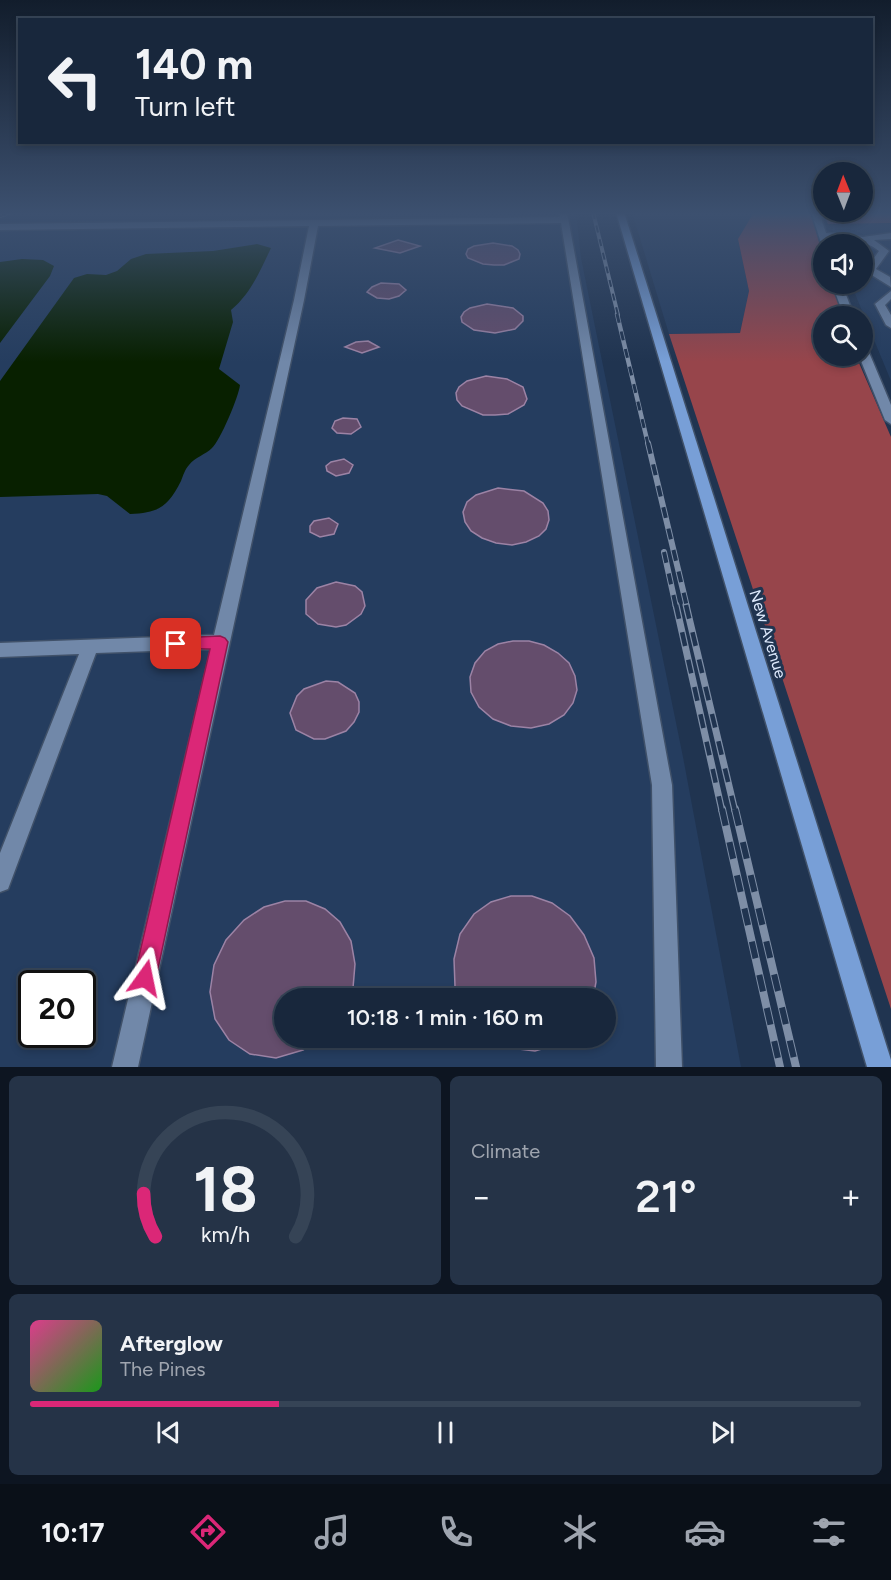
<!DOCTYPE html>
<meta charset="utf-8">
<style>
:root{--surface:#18273c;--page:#253347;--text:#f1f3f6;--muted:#9fa5af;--line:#364456;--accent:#db2777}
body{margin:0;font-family:Figtree,sans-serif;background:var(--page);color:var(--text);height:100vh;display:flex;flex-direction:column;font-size:22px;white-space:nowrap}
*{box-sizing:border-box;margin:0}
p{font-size:20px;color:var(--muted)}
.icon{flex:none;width:33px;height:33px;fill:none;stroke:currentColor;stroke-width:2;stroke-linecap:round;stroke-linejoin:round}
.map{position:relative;height:1067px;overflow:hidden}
.drawer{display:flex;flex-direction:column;gap:9px;padding:9px;background:#0d1521;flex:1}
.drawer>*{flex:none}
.banner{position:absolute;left:18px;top:18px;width:855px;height:126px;border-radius:0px;box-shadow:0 3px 9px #0003,0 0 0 2px var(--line);background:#18273c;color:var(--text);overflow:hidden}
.needle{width:39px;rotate:359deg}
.fabs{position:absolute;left:813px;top:162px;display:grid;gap:12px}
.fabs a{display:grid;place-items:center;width:60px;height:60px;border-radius:50%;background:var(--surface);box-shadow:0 3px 9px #0003,0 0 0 2px var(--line);font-size:30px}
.speed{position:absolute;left:18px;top:970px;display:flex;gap:12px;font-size:30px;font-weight:700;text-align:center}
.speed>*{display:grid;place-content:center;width:78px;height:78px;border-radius:50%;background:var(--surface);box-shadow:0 3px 9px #0003,0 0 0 2px var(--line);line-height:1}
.speed .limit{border:3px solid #111;border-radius:9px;background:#fff;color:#111}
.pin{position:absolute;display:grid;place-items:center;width:51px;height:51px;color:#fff;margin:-26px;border-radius:12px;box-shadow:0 3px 9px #0006}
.me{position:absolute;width:66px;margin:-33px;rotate:12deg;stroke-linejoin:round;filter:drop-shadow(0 0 4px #0008)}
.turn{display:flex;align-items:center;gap:21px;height:126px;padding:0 18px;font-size:27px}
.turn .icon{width:78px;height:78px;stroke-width:2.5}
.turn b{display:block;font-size:42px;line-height:51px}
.big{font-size:45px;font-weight:600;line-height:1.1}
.drawer .card{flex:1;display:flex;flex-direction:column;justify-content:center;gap:9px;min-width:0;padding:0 21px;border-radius:9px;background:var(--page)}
.drawer .dial{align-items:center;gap:0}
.dial svg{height:156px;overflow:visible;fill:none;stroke:var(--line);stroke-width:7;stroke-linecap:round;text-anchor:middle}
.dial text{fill:var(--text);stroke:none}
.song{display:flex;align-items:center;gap:18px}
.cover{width:72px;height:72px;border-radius:9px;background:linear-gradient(135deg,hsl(330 70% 55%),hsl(120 70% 35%))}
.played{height:6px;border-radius:3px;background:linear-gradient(90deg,var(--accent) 30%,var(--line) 30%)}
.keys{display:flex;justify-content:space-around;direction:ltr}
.heat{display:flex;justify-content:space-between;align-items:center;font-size:33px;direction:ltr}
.drawer .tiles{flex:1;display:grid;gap:9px;grid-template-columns:1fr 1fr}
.card:last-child{grid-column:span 2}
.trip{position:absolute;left:274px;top:988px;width:342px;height:60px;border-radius:30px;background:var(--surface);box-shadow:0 3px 9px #0003,0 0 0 2px var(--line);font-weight:600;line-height:60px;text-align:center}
.menu{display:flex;height:96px;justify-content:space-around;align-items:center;background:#0a1018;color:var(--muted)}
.menu .icon{width:42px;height:42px}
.menu .on{color:var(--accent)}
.menu b{font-size:27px;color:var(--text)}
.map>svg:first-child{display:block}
.built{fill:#253d5f;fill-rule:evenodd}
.forest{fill:#97454b}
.water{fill:#082000}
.building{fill:#644d6c;stroke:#9c83a5;stroke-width:1.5}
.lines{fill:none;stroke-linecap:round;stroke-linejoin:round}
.minor-casing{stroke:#405169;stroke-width:3}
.major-casing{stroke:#405169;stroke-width:3}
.minor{fill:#7188a9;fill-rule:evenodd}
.major{fill:#789fd7;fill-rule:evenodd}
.rail-far4-casing{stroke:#7e8ea6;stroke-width:4}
.rail-far3-casing{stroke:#7e8ea6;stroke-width:4.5}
.rail-far2-casing{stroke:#7e8ea6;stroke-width:6}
.rail-far1-casing{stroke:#7e8ea6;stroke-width:7}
.rail-casing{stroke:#7e8ea6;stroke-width:8}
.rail-far4{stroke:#203450;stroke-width:2;stroke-dasharray:7;stroke-linecap:butt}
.rail-far3{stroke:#203450;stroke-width:3;stroke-dasharray:9;stroke-linecap:butt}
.rail-far2{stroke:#203450;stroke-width:4;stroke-dasharray:11;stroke-linecap:butt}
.rail-far1{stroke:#203450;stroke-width:4.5;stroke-dasharray:14;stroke-linecap:butt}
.rail{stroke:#203450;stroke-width:6;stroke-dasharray:17;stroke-linecap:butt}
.route{fill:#db2777;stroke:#8e194d;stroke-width:1.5}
.labels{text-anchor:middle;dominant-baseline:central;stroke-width:6;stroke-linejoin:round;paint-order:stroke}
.street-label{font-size:16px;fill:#deeafd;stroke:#203450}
</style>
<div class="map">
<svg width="891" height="1067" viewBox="0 0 891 1067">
<rect width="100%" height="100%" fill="#203450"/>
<path class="built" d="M0,212H576L581,258L683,757L741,1067H0ZM32,984H82V1035H32ZM285,999H606V1038H285Z
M632,212H754L738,239L749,291L740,333L669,334Z
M891,224V381L851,284H862V244H834L832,225Z"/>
<path class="forest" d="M754,212H811L823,257L824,284H832L842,316H824V356H856L891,437V1009L669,334L740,333L749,291L738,239Z
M822,212H891V223L828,224Z"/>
<path class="water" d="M257,244L271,248C260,271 251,293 231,310L233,322L219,369L240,385C239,396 220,441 212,448C205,455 195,457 189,465C185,469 183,476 181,481C168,507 158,513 130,514L107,496L98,494L0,497V381L74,278L87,274L106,275L117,271L131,259L146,254L213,251Z
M22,259L43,260L54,266L50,276L0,343V262Z"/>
<path class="building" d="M398,240L420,246L400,253L375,248Z
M493,243L512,246L518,250L520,254L519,259L504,265H494L483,264L468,258L466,254L468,249L474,246Z
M381,283L399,284L406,290L399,296L389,299L377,298L367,292L372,287Z
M487,304L513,308L523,316V321L515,329L495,333L474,330L462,322L461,317L464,312L470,308Z
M368,341L379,347L362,353L345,347L356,342Z
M486,376L507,379L523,387L527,399L524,405L508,414L495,415H483L462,406L457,400L456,393L459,387L467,381Z
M343,418L357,419L361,427L351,434L337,433L332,428L335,421Z
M344,459L353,465L349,473L336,476L327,471L326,466L331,462Z
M498,488L524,491L543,503L548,511L549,520L546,529L539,536L526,542L512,545L496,543L482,538L471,531L465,522L463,512L467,502L476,495Z
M329,518L338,524L334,534L320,537L310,532V526L314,521Z
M336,582L355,586L362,592L365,606L361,614L346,625L336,627L318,624L306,614V600L317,588Z
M513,641H529L544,645L558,653L569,663L575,676L577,690L573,703L564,715L549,724L531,728L511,726L493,719L479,707L471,692L470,677L475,663L485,651L498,644Z
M326,681L338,682L355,693L359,702V712L354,722L346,731L325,739H314L296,730L290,713L297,696L304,689Z
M511,896H532L552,903L570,916L584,935L594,958L596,982L593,999H461L455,986L454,959L460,934L474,914L491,902Z
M285,901H306L325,909L340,922L351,941L355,964L353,988L348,999H285V1038H321L303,1050L276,1058L250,1054L229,1040L215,1019L210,992L214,965L226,940L244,920L264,907Z
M487,1038H568L569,1041L535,1051L487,1045Z"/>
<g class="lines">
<defs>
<path id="minor" d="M559,212H567L672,785L682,1067H656L652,785L561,223L318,226L304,300L138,1067H112L211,649L96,653L11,881L8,889L0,892V853L79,654L0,657V643L214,635L294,300L309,226L0,230V224L560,217Z
M811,212H819L826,233L863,237L891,233V239L874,240L889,251L876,269L890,277L891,287L862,269V262L869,265L879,251C864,239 846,239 828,238L829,244L822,246Z
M832,284H842L854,316H844Z
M891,291V299L885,305L891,315V328L886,325L875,304Z
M862,347L868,350L891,405V424L885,420L859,356H862Z"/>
<path id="major" d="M616,212H624L891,1060V1067H867Z"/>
</defs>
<use href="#minor" class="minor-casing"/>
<use href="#major" class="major-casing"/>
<use href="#minor" class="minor"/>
<use href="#major" class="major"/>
<defs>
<path id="rail-far4" d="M593,212L618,315
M0,216L12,212"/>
<path id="rail-far3" d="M617,314L648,444"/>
<path id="rail-far2" d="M648,443L687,607
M664,552L676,607"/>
<path id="rail-far1" d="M676,605L722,811
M686,605L735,811"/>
<path id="rail" d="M722,809L780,1067
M735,809L796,1067"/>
</defs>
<use href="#rail-far4" class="rail-far4-casing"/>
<use href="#rail-far3" class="rail-far3-casing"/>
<use href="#rail-far2" class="rail-far2-casing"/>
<use href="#rail-far1" class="rail-far1-casing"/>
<use href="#rail" class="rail-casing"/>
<use href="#rail-far4" class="rail-far4"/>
<use href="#rail-far3" class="rail-far3"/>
<use href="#rail-far2" class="rail-far2"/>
<use href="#rail-far1" class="rail-far1"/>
<use href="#rail" class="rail"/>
</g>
<linearGradient id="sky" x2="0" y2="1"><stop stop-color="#121d2c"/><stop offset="0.59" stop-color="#3c506f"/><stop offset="1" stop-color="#3c506f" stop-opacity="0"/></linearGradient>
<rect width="891" height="362" fill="url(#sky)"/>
<path class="route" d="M220,636L225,638L228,642L156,978L153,985L145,989L137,985L134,978L210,649L171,648L169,644L171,640L176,638Z"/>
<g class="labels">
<g class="street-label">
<text transform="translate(768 634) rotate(73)">New Avenue</text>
</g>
</g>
</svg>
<div class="fabs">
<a><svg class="needle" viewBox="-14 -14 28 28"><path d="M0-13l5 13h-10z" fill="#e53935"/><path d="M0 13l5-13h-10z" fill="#9fa5af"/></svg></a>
<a><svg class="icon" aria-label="sound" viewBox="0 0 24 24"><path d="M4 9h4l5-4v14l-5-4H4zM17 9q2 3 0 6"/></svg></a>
<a><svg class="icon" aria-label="search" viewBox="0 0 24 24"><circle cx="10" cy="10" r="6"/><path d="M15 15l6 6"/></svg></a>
</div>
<div class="speed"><div class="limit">20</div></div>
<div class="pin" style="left:176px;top:644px;background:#d93025"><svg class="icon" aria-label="arrive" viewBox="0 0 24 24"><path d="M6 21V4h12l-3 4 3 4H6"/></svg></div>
<svg class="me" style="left:145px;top:978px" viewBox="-20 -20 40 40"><path d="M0-17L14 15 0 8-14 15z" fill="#db2777" stroke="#fff" stroke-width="4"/></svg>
<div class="trip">10:18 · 1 min · 160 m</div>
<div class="banner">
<div class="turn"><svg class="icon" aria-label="left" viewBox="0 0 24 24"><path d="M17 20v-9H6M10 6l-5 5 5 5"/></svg><div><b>140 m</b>Turn left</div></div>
</div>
</div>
<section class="drawer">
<div class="tiles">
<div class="card dial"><svg viewBox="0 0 100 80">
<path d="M14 69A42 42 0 1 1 86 69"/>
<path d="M14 69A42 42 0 0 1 8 47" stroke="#db2777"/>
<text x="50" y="56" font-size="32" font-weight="700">18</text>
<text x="50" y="72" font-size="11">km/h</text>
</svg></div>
<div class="card"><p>Climate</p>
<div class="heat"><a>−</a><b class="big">21°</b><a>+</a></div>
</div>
<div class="card">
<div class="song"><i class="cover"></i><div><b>Afterglow</b><p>The Pines</p></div></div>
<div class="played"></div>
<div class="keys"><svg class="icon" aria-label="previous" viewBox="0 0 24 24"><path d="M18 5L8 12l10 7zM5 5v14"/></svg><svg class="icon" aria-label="pause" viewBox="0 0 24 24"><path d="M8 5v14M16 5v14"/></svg><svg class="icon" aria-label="next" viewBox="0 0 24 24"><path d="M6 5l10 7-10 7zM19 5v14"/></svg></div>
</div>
</div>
</section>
<nav class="menu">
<b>10:17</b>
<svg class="icon on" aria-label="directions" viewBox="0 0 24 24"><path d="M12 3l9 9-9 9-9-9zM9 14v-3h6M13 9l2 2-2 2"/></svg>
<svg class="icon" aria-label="music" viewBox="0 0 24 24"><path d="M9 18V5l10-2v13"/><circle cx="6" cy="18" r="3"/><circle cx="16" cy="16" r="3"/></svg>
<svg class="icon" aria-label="phone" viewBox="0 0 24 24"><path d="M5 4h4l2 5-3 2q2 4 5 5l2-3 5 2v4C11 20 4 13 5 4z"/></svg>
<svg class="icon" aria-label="climate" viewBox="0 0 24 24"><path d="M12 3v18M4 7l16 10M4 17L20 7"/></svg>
<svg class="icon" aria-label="car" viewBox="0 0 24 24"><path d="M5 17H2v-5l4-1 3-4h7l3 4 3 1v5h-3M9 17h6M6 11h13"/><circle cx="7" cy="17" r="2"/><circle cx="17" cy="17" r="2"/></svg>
<svg class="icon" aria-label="filters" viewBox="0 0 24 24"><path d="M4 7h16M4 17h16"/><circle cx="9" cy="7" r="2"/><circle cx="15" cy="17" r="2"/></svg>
</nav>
